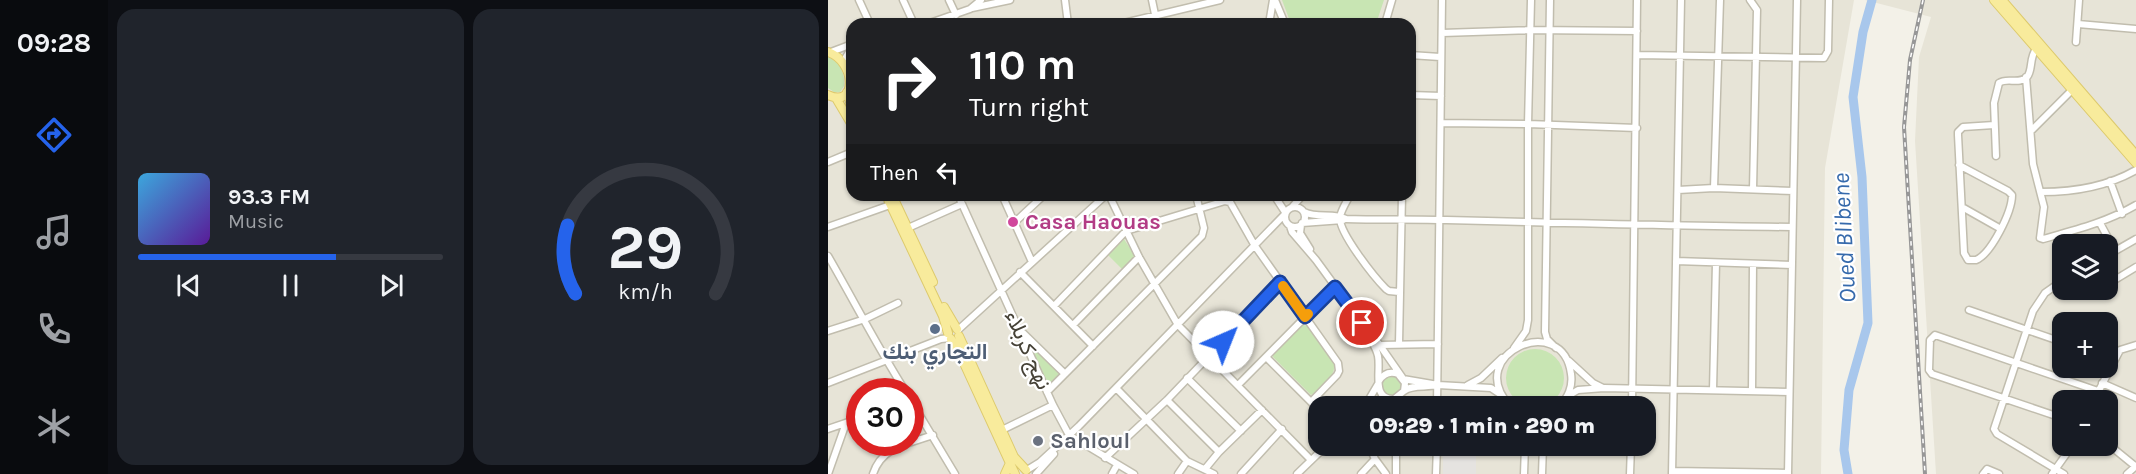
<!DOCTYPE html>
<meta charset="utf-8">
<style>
:root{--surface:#171b24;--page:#20242c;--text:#f1f3f6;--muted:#9ea1a6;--line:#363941;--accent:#2563eb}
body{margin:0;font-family:Karla,Vazirmatn,sans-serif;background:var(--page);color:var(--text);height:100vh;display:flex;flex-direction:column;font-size:22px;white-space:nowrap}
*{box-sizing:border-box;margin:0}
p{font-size:20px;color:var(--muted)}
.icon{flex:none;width:33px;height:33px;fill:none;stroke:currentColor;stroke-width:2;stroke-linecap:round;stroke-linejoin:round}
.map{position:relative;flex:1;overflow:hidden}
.sheet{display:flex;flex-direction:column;gap:9px;padding:9px;background:#0d0f14;width:720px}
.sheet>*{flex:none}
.banner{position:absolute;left:18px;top:18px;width:570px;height:183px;border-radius:18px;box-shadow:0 2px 4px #0004;background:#202124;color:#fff;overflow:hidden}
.buttons{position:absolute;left:1224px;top:234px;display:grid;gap:12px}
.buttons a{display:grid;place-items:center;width:66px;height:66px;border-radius:12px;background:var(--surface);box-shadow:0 2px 4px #0004;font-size:30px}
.speed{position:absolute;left:18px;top:378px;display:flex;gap:12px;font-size:30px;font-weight:700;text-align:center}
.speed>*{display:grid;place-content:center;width:78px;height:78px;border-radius:50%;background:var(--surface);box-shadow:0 2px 4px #0004;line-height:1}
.speed .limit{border:9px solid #d22;background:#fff;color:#111}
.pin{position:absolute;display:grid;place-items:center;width:51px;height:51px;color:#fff;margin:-26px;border:3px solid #fff;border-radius:50%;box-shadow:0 2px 6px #0007}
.me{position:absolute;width:66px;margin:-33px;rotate:44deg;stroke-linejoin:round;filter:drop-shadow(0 0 4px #0008)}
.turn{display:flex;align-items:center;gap:21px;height:126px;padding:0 24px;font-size:27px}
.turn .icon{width:78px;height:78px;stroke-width:2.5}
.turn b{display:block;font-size:42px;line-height:51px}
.then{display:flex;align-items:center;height:57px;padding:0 24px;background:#0003;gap:12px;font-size:22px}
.sheet .card{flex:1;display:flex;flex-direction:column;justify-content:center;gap:9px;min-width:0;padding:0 21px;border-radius:18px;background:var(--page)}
.sheet .dial{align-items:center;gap:0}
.dial svg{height:156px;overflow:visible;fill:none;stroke:var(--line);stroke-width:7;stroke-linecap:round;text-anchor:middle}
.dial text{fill:var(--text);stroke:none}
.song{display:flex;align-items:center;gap:18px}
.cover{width:72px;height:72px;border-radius:9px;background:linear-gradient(135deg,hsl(200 70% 55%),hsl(270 70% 35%))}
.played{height:6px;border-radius:3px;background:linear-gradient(90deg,var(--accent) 65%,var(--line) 65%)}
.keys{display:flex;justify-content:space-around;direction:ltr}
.sheet .tiles{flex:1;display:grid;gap:9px;grid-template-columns:repeat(2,1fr)}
.trip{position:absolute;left:480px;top:396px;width:348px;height:60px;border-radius:18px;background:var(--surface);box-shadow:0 2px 4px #0004;font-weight:800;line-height:60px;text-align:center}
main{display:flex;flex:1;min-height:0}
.dock{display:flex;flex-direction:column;width:108px;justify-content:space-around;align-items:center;background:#090b0e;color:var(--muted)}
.dock .icon{width:42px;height:42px}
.dock .active{color:var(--accent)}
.dock b{font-size:27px;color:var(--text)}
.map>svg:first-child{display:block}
.residential{fill:#e7e4d7;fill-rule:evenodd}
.green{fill:#c8e5b3}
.parking{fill:#e5e3e0}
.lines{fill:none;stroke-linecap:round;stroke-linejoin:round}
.river{stroke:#a8c7ec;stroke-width:9}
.minor-casing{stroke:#c1bdae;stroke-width:9}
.major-casing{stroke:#ddca6d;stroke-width:10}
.minor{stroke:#fff;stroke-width:6}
.major{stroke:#f8eb9c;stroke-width:8}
.rail-casing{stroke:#979797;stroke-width:4}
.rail{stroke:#fff;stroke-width:1.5;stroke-dasharray:4.5;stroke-linecap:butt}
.route-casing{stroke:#184099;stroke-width:15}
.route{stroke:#2563eb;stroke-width:10}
.slow{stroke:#f59e0b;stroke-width:10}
.hotel-dot{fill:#d1479c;stroke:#fff;stroke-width:2}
.service-dot{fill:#5c6f8a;stroke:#fff;stroke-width:2}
.worship-dot{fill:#6b7280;stroke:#fff;stroke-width:2}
.labels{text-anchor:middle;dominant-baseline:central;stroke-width:4.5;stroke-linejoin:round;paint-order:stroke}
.hotel-label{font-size:22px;font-weight:bold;fill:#b23c85;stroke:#fff;text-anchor:start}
.street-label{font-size:22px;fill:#464237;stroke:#fff}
.service-label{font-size:22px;font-weight:bold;fill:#4e5e75;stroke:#fff}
.worship-label{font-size:22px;font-weight:bold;fill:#5b616d;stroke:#fff;text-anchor:start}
.water-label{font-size:24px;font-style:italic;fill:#366aac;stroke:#fff}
</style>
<main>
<nav class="dock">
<b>09:28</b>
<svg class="icon active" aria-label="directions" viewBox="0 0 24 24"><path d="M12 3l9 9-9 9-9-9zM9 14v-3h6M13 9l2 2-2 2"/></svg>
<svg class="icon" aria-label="music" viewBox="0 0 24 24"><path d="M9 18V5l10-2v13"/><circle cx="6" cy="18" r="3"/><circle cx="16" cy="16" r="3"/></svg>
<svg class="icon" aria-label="phone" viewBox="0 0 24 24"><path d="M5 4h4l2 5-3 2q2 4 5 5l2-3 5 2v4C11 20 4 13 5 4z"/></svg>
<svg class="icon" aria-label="climate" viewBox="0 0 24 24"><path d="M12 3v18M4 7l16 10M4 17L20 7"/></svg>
</nav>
<section class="sheet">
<div class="tiles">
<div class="card">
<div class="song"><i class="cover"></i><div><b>93.3 FM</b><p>Music</p></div></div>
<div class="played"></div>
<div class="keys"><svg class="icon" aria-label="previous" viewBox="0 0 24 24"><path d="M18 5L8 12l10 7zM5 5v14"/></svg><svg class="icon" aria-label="pause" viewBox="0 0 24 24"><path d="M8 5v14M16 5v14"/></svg><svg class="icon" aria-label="next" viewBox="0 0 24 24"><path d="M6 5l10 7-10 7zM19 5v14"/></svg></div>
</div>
<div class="card dial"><svg viewBox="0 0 100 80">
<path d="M14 69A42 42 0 1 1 86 69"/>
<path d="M14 69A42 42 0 0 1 10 34" stroke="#2563eb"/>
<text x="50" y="56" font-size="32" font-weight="700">29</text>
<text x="50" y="72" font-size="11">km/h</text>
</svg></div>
</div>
</section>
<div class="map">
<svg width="1308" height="474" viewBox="0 0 1308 474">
<rect width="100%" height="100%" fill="#f3f1e8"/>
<path class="residential" d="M0,0H1026L997,168L993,474H0ZM24,24H582V195H24ZM32,392H82V442H32ZM490,406H818V446H490Z
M1037,0H1308V474H1108L1087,141L1091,57L1103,17ZM1234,244H1280V290H1234ZM1234,322H1280V368H1234ZM1234,400H1280V446H1234Z"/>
<path class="green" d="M454,0H556L548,24H463Z
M0,57C13,62 17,74 16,86L12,92H6L0,88Z
M296,239L307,256L294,269L280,255Z
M475,325L480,326L506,362C509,376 493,389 483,395L445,357V353L471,326Z
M204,347L230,372L231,376L223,384L218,380L202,349Z
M678 378a29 29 0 1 1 58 0a29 29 0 1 1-58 0Z
M553 385a10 10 0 1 1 20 0a10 10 0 1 1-20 0Z"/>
<path class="parking" d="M615,446H648V474H615Z"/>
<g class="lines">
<path class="river" d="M1020,474L1016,450L1021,390L1040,323L1034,177L1025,97L1035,32L1044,0"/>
<defs>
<path id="minor" d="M31,0L42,24
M75,0L86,24
M121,0L128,15
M237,0L240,24
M324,0L329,24
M447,0L457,24
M722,0L717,332L719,339L728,348
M922,0L929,10L925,189
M144,8L182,0
M99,24L142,9L153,0
M292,24L392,0
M441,24L445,0
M557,24L564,0
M1250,24L1308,29
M614,33L702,30L809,31
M1248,42L1251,0
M3,52L24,44
M582,55L612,57
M809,55L996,58L1000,51L1001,0
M18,66V57L24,47
M1198,77L1205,164L1216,207L1212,238L1215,239C1247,230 1279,222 1308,205
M582,95L613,96
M613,123L700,124L809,128
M1203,131L1244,90
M1168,156L1166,103L1171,83C1179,77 1191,85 1199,77C1205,70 1201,58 1208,49
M0,162L24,152
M1131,165L1180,191L1184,195C1184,212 1163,254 1148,260H1140L1136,253L1130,135V132L1135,127L1166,125
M1282,181L1294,214
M886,188L892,0
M850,190L886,188L965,191
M1213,192C1245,192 1280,186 1308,170
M130,195L225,405L241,435L306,474
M174,195L204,262
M281,195L311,257L350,325L483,460
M446,195L457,212
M522,195C519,201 513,210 512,217C510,232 547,278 558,289L561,291L571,292
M132,199L141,195
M465,206L475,195
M457 217a10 10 0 1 1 20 0a10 10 0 1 1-20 0Z
M1134,207L1173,229
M476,212C490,219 505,212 518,219C550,220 582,219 614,220C731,223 847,226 964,227
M187,222L216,195
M474,223L515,220
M1272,223L1287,251
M473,225L472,233L482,249
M462,226L464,232L488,260L534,323L544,334L574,377
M0,227L62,205
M80,228L134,204
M1280,255L1308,239
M0,256C26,301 50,348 78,392
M848,261L964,265
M192,272L265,346
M1234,281L1217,293L1205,311L1166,429L1169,434L1236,474
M1280,284L1308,267
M1263,293L1269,290
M226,306L298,231L397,201L402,202L427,246L510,363L511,371L509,375L483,402
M1141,310L1234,342
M245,325L311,257
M537,329C541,338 548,346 550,356C553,371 543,400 566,399L576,391L577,383L570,374C562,371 556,373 551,381
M130,330L278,195
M0,331L37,319L70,303
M195,333L237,374
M571,344L574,195
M552,345L610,344
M686,348L698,331L700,320V124L703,0
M438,357L490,409
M741,361L765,383L775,388
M359,378L413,431
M575,379L610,385L663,388L672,394
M0,383L113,339L122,338
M1274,383L1308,398
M410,385L507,287
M640,385L653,378L674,358
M288,388L359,461L386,474
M885,390L888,263
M576,391C584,384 599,388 609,385
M924,391L925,264
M219,392L374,236L376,228L368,195
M740,396L750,390L776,388L961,392
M82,399L127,474
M559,399L565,406
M339,400L391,452
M1266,400L1292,350L1308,345
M537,406L550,384
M609,406L614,0
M682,406C634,354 735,310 743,374C745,386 740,398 731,406
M804,406L809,0
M1234,418L1104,374L1101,370L1102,340L1107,335L1270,391
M0,429L32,418
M174,430L225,405
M1280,444L1307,466
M277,458L339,400L452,282
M547,459L558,474
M377,469L391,452L434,410
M199,470L212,462L251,426L457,214
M844,471L960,473
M0,474L18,423
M45,474C54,446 80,444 105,435
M208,474L226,454
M284,474L289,465
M350,474L359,461
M413,474L454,429
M469,474L498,446
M533,474L547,459L541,446
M568,474V446
M608,474L609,446
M696,474L697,446
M714,474L715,446
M802,474L803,446
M844,474L853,0
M960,474L969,0
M1155,474L1159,469L1171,474
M1224,474L1244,446
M1299,474L1308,466"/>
<path id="major" d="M1166,0L1308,163
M1174,0L1308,155
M0,52C28,61 30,109 0,95
M19,92L24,108
M8,98L24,125
M58,195L115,316L120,333
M64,195L105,282
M116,307L129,329
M131,336L186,457L198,470
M123,339L129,348L187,474
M177,474L182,463"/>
</defs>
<use href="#minor" class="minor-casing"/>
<use href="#major" class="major-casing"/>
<use href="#minor" class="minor"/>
<use href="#major" class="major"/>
<defs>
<path id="rail" d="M1095,0L1082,60L1076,127L1097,474"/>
</defs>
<use href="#rail" class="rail-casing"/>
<use href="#rail" class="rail"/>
</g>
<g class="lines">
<defs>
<path id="route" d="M395,342L452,282L477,317L507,287L534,323"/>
</defs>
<use href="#route" class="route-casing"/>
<use href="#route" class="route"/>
<path class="slow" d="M455,286L477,317L480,314"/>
</g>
<circle class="hotel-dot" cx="185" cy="222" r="6"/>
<circle class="service-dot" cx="107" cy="329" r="6"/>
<circle class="worship-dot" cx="210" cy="441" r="6"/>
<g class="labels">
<g class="hotel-label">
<text x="197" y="222">Casa Haouas</text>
</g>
<g class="street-label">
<text transform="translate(200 350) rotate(66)">نهج كربلاء</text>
</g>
<g class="service-label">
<text x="107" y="352">التجاري بنك</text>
</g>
<g class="worship-label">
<text x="222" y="441">Sahloul</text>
</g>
<g class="water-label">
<text transform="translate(1016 238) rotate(-93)">Oued Blibene</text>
</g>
</g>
</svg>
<div class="buttons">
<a><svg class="icon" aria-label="layers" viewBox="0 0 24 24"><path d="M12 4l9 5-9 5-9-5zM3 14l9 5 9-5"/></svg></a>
<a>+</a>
<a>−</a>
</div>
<div class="speed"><div class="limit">30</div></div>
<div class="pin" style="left:534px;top:323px;background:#d93025"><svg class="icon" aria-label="arrive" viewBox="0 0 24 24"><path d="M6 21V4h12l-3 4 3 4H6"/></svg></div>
<svg class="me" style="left:395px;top:342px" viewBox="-20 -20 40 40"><circle r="19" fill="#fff"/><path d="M0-13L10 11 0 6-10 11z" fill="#2563eb"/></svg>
<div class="trip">09:29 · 1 min · 290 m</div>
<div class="banner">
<div class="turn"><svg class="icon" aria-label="right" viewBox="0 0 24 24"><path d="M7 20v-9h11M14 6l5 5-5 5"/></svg><div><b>110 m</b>Turn right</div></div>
<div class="then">Then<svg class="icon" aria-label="left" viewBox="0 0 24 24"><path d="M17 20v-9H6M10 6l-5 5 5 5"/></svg></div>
</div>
</div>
</main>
